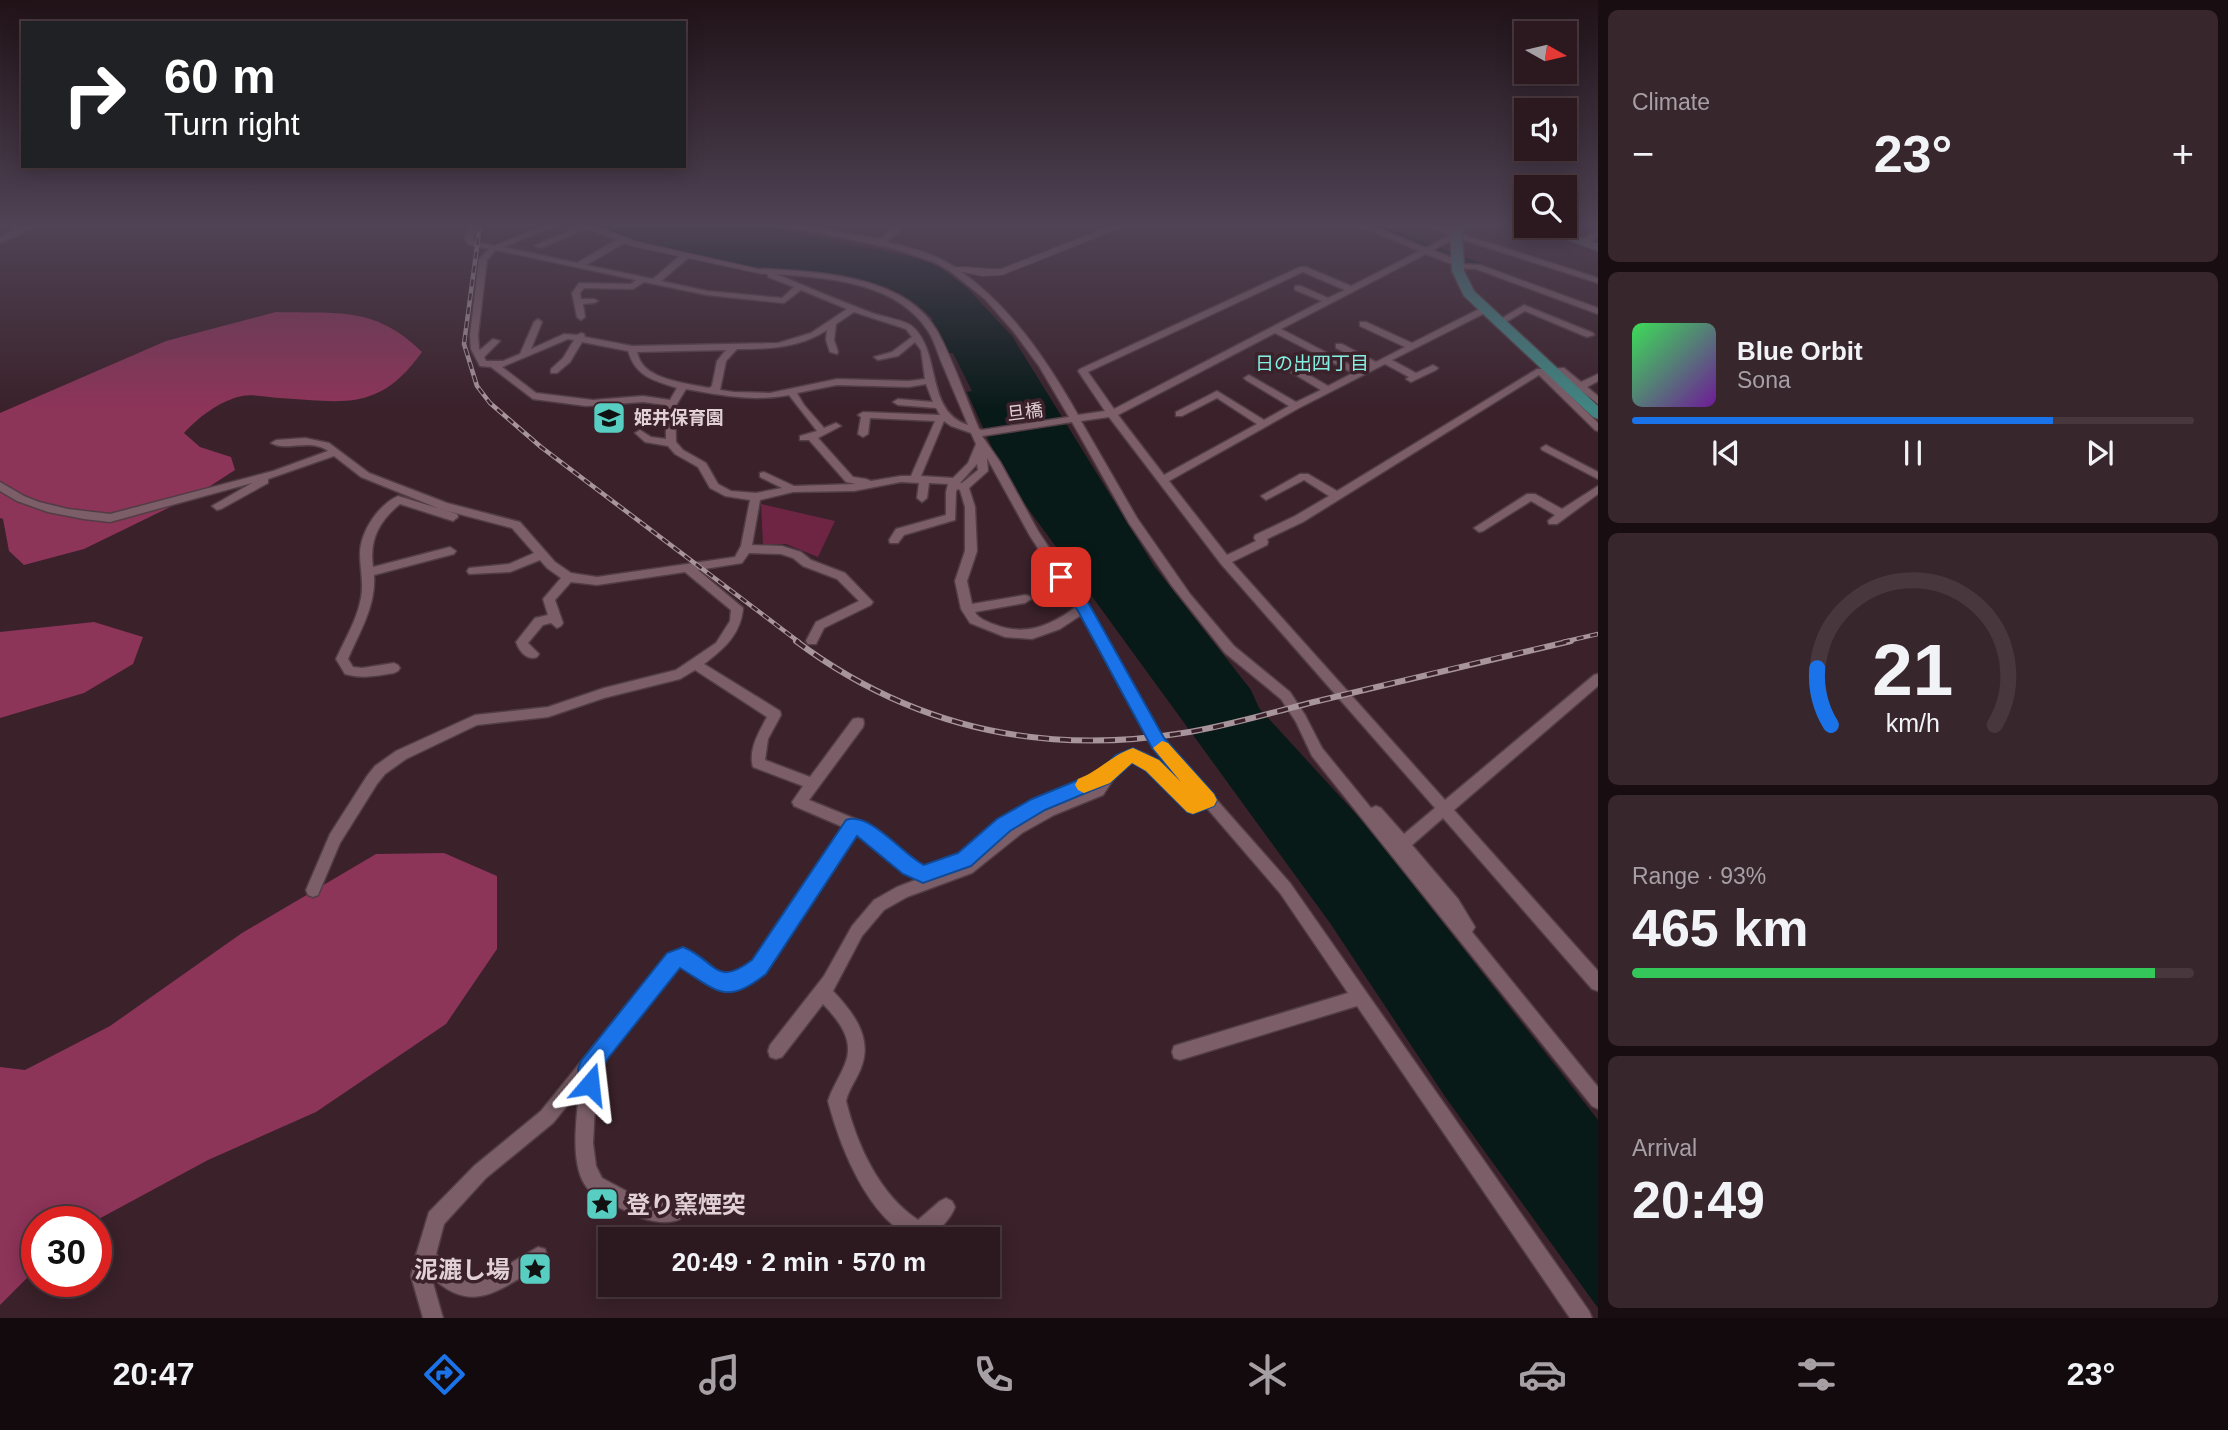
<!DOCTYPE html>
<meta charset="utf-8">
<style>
:root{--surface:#2c1920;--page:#38262d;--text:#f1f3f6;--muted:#a6a0a5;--line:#48383e;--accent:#1a73e8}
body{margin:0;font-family:Arial,"Noto Sans JP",sans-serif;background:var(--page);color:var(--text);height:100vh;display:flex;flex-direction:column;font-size:26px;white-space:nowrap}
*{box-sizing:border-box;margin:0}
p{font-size:23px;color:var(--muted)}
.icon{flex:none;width:38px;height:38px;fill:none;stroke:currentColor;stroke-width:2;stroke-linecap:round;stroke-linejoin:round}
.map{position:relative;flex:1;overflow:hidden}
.details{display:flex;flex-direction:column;gap:10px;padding:10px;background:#180e12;width:630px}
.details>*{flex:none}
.top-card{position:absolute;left:21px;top:21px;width:665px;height:147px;border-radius:0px;box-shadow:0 4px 18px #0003,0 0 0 2px var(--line);background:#202124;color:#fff;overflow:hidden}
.needle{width:46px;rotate:98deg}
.buttons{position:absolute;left:1514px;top:21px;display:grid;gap:14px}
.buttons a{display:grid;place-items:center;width:63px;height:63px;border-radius:0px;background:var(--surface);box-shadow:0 4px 18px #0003,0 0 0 2px var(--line);font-size:35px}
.speed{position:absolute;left:21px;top:1206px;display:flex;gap:14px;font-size:35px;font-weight:700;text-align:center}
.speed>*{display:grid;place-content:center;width:91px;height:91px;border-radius:50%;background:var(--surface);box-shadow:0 4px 18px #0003,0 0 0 2px var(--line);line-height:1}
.speed .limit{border:10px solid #d22;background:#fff;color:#111}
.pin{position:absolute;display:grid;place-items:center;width:60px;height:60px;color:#fff;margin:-30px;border-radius:14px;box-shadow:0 4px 10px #0006}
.me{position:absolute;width:77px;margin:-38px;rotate:17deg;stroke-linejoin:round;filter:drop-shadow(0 0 5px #0008)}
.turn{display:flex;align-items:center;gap:24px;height:147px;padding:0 28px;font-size:32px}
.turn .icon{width:91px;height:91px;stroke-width:2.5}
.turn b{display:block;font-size:49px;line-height:60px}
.big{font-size:52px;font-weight:600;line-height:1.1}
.details .card{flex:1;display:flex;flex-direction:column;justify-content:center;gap:10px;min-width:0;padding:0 24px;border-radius:10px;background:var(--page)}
.details .dial{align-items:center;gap:0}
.dial svg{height:182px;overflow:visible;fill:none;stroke:var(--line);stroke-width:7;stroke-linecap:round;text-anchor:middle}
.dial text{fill:var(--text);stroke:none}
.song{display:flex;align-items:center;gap:21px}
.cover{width:84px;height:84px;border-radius:10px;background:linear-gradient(135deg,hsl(130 70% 55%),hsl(280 70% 35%))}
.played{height:7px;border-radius:4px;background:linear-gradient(90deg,var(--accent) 75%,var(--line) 75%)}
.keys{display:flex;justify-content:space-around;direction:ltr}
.heat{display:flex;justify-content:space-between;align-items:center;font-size:38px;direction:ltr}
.charge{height:10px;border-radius:5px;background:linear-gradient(90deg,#34c759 93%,var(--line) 0)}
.trip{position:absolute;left:598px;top:1227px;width:402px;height:70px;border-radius:0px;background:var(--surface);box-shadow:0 4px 18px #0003,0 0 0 2px var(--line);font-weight:600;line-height:70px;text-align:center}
.tabs{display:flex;height:112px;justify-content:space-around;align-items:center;background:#120a0d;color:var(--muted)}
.tabs .icon{width:49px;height:49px}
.tabs .on{color:var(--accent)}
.tabs b{font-size:32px;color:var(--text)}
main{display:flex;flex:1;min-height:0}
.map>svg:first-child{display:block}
.green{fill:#6e2544}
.forest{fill:#8d3459}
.water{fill:#081a18}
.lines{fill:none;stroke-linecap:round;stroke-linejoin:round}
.river{fill:#081a18;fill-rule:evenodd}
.minor-casing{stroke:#523d45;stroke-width:3}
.tertiary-casing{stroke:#523d45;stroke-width:2}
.secondary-casing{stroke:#523d45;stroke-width:2}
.primary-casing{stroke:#523d45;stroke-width:3}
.minor{fill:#7b5e68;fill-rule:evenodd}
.tertiary{fill:#7b5e68;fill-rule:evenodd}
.secondary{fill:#5e7275;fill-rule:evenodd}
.primary{fill:#418582;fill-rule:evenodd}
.rail-far1-casing{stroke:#a8949b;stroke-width:4.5}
.rail-casing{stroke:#a8949b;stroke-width:6}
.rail-far1{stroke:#3a212a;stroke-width:2.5;stroke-dasharray:7;stroke-linecap:butt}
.rail{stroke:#3a212a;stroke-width:3.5;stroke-dasharray:11;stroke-linecap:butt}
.route{fill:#1a73e8;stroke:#114b97;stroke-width:2}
.slow{fill:#f59e0b}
.labels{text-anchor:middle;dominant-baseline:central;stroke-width:7;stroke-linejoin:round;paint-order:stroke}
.far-street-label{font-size:18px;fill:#e1d0d5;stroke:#3a212a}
.far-poi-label{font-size:18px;font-weight:bold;fill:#e1d0d5;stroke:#3a212a;text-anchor:start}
.far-neighbourhood-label{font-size:19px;fill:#85efe2;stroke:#3a212a}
.near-poi-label{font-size:24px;font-weight:bold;fill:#e1d0d5;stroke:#3a212a;text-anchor:start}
</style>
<main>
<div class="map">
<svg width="1598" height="1318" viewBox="0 0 1598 1318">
<rect width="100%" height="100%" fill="#3a212a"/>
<path class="green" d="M761,504L835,521L818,557L786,544H763Z"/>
<path class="forest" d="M276,312C338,314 374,305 422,352C379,412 345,402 279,398C268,397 253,394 242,396C219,401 199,417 184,433L200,447L231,457L235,470L201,492L84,549L24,565L9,551L3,519L0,518V413L166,341Z
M94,622L143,637L133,664L84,693L0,718V632Z
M444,853L497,876V949L446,1024L316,1112L208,1160L95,1221L37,1222V1268L0,1305V1067L25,1070L110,1026L242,933L376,854Z"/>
<path class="water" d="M587,224H756L921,259L941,268L966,287L1012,336L1154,566L1251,690L1259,708L1367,826L1598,1120V1308L1446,1098L1330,923L1005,477L967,392L972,391L953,353H948L931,322L933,319C886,269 825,277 764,268C704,259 643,247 587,224Z"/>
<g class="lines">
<path class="river" d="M1361,224H1379L1511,275L1499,278Z"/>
<defs>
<path id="minor" d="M31,224H43L0,243V238L15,229Z
M50,224H63L59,226Z
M468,224H476L473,239L475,242L495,246L548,224H559L504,247L577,263L620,238H626V242L586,265L653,279L682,254H688V258L661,281L707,291L782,298L794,287L768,277V274L759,273L758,271L762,269C818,272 905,275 937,331C953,360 966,398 979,429L982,430L1069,417L1039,366L1014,332L985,299L950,271L934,262L892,248L775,224H792L880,239L894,227H900V231L886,242C910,247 936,254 956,268C1009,304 1047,360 1078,415L1105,411L1078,371L1080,369L1300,267H1306L1351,286L1420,251L1355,224H1366L1426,248L1450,235L1419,224H1431L1598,278V283L1457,238L1432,250L1460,261V264L1480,265L1598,308V314L1476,269L1454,268V265L1426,254L1281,329L1360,370L1369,365L1336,348V344H1342L1376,362L1405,347L1360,326V322H1366L1412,343L1481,308H1487V312L1392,360L1416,373L1433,365L1438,368L1436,370L1411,382L1406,379L1409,377L1385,364L1299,408L1169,481L1227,555L1256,541L1254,538L1255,535L1295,516L1329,496L1304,480L1270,498L1266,500L1261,496L1300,474H1308L1337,491L1537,369L1564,368L1581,382L1598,374V381L1587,387L1598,396V404L1559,373H1548L1598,423V431L1595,430L1539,375L1303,522L1267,539L1268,542L1267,545L1232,562L1445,800L1594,675L1598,674V686L1454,810L1598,971V991L1592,989L1443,818L1412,845L1458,899L1475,927L1472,932L1598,1087V1109L1592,1106L1312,756L1296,722L1281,699L1225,653L1172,586L1129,523L1072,422L982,436L1000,462L1038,531L1087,605L1163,739L1290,883L1589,1311L1592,1318H1570L1357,1006L1180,1060L1174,1058L1172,1052L1174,1046L1180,1044L1348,993L1280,893L1206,807L1193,812L1188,810L1138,763L1134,761L1117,774L1103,795L1054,815L1022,833L972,873L907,897L884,910L862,936L833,991C852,1011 872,1036 862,1065C858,1078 849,1088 846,1101C857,1145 879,1194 918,1220L940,1201L946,1198L952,1201L955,1207C949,1223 932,1238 915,1239C868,1219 840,1147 828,1101C832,1088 840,1077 845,1064C855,1040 839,1021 823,1004L782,1057L776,1059L770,1057L768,1051L770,1045L824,976L852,926L874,900L897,887L918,879L905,873L856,833L765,973C725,1000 717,990 682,965L679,966L597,1068L593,1143L596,1166L602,1178L643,1200L674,1204L680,1207L683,1213L680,1219C666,1226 642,1220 628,1212C617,1206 600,1200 590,1191C568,1170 577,1118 579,1091L553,1123L486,1178L444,1224L436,1254L449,1268L467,1282L482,1280L538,1247L545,1249L547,1256L545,1263C502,1287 473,1318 431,1276L443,1318H423L411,1276L416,1255L429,1212L474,1166L541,1111L668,954L683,949C716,963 715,989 753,961L843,827L794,806L792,802L803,786L753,767C748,750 759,732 767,717L695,670L680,679L604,698L548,717L477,725L406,759L385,774L377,784L340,843L318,895L313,897L308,895L306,890L330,834L367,776L375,766L396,751L475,715L548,707L604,688L676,670L716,643L730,621L731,610L685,572L597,585L571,582L555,600L563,623L561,626L557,628L551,623L543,625L528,643L539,654L537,657C527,661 519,651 516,642L535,618L548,615L543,599L561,578L547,568L540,560L510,572L469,574L467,571L469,568L509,564L534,553L512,528L440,509L361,477L334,456L268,479V483L221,509L217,510L212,506L252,483L110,522L84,519L48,512L17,501L0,491V482L24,496L39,502L68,509L110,514L273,471L328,451C310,438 286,452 271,443L276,440L305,438L329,443L369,473L447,503L520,522L555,562L571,573L597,577L735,557L741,546L750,500L725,496L710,488L698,467L675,454L668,446L645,442L635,433L640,430L651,437L666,439V405L643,402L586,406L533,399L491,367L480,366L471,349L470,335L479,259L489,249L469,245L465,239ZM496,250L636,280L631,284L579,283L572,293L577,317L581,320L585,317L583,304L594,303L598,301L594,299H581L580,293L584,288L633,289L644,282L707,295L784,303L801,290L847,309L811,333L778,343L632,346L585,337L584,334L581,333L577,335L564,334L531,349L542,322L538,319L534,322L520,354L503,361H486L484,357L500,341L493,339L480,350L479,349L478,335L487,260ZM1303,272L1345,290L1328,298L1301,286H1295V290L1322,301L1114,409L1088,372ZM776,274C828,278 897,282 928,331C934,340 937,351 941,361C950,382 959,404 968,425C925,411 942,354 913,327C906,320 883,317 872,313C840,301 808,287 776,274ZM854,312L906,329L912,337L892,352L874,357L878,360L898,356L915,342L921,350L925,379L909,381L837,379L770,393L734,392L720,390L726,361L737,349C769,349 800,348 827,330L826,340L830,352L837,354L838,352L834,340L836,324ZM1275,333L1353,373L1328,386L1280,358H1274V362L1321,390L1296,402L1249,375L1244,378L1246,380L1289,406L1264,420L1217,391L1176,412V416H1182L1217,398L1257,424L1164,475L1118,415ZM568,339L574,340L563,358L551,369V373H557L570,362L582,342L628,351C636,377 653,380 677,388L670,400L643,396L593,400L536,393L502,367ZM726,350L717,361L712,386L709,388C690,384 651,380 641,362C639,359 638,355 637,352ZM926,384L933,402L898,399L893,402L898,405L936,408L940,415L863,412L858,415L861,417L858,434L863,437L868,434L870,418L935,421L911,476H901L871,481L866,479L853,477L818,438L841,426L836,423L824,428L804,405L797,393L837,385L909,387ZM686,389C720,395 754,402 789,395L817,431L800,436V440H809L846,482L856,484L794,486L764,472L760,473V477L782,488L756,493L731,491L718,484L706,463L683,450L676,442L675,407ZM1109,417L1221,564L1435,808L1404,834L1381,808L1376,806L1371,808L1322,748L1305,715L1290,692L1234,646L1190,594L1137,518L1081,421ZM944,421L951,426L971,433L976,444L968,463L953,478L921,476ZM987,458L1030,536L1076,607C1050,626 1025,637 993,624C986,621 979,619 975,612L1025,603L1031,599L1029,596L1025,595L972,604L967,581L977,551L975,507L969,488L988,471ZM977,464L978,470L962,483H960ZM901,482L919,483L917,498L922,502L927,498L929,483L948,484L946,492V515L896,529L889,540L890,543H898L904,535L955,520L956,492L957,489L960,490L965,507V551L955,581L961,609L970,623L1005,637L1032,639L1060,629L1081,615L1153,747L1197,798L1195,799L1148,755L1133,749L1117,758L1102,772L1034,800L999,820L960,854L923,867L915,863L868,824L809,800L863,727L864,723L863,719L858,718L853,719L810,777L765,760L768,739L781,715L780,711L704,664C724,649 741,634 743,608L698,570L742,563L749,553L781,554L793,558L803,566L837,579L859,601L816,622L806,641L808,644H816L824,628L871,605L873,602L845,573L811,560L801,552L782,546L752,545L760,500L793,492L854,491Z
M583,225L590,227L541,248L534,246Z
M1595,231H1598V237L1587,245H1581V241Z
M1524,305L1593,333L1594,335L1587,337L1525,311L1501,325L1494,323Z
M1546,445L1598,472V479L1542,450L1541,448Z
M1598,486V494L1557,524H1549L1548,521L1555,515L1531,501L1483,531L1479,532L1474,528L1527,494H1535L1562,509Z
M398,496L457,514L458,517L453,521L400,504C379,521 369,540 373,567L450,547L456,551L454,554L374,575C376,606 360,631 348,659L353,667L362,668L394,663L398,665L400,668L398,671L394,673C377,676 362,679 345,674L336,659C345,639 357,620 361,598C364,583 360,569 360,554C360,532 378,505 398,496Z"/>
<path id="tertiary" d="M574,224H588L638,242L767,271L762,274L632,246Z
M1116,224H1130L1002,275L982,276L948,269C956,264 987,270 1001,269Z"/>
<path id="secondary" d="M1529,226H1544L1598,244V251Z"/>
<path id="primary" d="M1450,224H1462L1464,271L1474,291L1598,406V419L1593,417L1464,296L1452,271Z"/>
</defs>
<use href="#minor" class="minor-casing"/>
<use href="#tertiary" class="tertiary-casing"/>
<use href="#secondary" class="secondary-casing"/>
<use href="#primary" class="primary-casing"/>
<use href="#minor" class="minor"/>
<use href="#tertiary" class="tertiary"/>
<use href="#secondary" class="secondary"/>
<use href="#primary" class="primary"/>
<defs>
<path id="rail-far1" d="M480,224L464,344L477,386L490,403L541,447L799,642
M1563,642L1598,634"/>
<path id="rail" d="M796,641C911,727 1041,756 1183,733C1229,726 1276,711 1322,700C1405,680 1488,660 1571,641"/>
</defs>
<use href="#rail-far1" class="rail-far1-casing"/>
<use href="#rail" class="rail-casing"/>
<use href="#rail-far1" class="rail-far1"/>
<use href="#rail" class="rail"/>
</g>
<linearGradient id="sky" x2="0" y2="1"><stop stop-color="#201217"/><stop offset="0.55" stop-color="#4f4355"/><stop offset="1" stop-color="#4f4355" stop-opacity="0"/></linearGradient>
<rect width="1598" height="409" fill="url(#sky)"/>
<path class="route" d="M1061,572L1067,574L1089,604L1164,738L1214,794L1217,800L1214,806L1193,814L1187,812L1146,771L1132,763L1110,783L1045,810L1010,831L971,866L923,883L903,874L857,836L766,974C726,1006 718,991 680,968L609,1057L600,1071L597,1092L590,1095L582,1092L578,1069L581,1061L667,953L683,947C717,961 715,988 752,960L846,820C870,811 902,854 924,865L958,853L997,819L1032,799L1098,772L1116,755L1133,748L1159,760L1183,784L1152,748L1078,611L1054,577L1056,574Z"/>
<path class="slow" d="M1162,741L1168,743L1214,794L1217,800L1214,806L1193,814L1187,812L1146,771L1132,763L1110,783L1084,793L1078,790L1075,785L1078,779C1099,771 1112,755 1133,748L1159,760L1181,782L1153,748Z"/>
<defs>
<symbol id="school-square" viewBox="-11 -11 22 22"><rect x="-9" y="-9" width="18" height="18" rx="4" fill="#57cec1" stroke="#3a212a"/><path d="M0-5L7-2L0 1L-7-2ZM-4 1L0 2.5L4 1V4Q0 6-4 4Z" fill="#111"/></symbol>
<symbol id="sight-square" viewBox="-11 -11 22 22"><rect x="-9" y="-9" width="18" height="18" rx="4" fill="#57cec1" stroke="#3a212a"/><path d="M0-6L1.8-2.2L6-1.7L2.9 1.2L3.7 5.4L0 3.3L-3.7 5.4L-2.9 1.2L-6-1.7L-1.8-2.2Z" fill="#111"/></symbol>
</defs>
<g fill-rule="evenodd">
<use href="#school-square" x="590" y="399" width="38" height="38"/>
<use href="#sight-square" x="583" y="1185" width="38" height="38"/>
<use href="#sight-square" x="516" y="1250" width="38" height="38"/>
</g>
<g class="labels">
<g class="far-street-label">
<text transform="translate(1025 412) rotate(-7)">旦橋</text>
</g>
<g class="far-poi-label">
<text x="634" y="418">姫井保育園</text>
</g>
<g class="far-neighbourhood-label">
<text x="1312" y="363">日の出四丁目</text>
</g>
<g class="near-poi-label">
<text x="626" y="1204">登り窯煙突</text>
<text x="510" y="1269" text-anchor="end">泥漉し場</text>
</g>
</g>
</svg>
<div class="buttons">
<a><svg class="needle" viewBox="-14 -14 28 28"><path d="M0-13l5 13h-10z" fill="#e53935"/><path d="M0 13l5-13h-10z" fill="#a6a0a5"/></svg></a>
<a><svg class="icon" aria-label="sound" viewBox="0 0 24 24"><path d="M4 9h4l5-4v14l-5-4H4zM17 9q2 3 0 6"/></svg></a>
<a><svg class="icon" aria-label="search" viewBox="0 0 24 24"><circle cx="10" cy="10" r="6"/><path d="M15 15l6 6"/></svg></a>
</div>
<div class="speed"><div class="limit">30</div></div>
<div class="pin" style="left:1061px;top:577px;background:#d93025"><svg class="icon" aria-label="arrive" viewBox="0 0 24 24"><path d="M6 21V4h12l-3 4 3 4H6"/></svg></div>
<svg class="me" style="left:590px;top:1084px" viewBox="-20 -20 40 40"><path d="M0-17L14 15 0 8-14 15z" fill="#1a73e8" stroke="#fff" stroke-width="4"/></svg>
<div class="trip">20:49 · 2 min · 570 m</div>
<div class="top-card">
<div class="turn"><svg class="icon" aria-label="right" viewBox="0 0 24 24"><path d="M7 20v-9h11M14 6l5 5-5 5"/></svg><div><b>60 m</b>Turn right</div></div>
</div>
</div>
<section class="details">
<div class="card"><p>Climate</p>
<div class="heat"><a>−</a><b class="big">23°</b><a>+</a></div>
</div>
<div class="card">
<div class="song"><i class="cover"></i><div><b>Blue Orbit</b><p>Sona</p></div></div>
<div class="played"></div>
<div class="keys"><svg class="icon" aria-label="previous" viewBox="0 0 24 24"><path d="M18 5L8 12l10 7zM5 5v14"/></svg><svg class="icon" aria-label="pause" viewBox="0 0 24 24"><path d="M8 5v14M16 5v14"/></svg><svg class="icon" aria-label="next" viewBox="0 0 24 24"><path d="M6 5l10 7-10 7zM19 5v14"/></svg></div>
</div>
<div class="card dial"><svg viewBox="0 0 100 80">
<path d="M14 69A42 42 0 1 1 86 69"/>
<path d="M14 69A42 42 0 0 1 8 44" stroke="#1a73e8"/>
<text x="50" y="56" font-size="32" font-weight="700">21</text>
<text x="50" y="72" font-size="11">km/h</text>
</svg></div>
<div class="card"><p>Range · 93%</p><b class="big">465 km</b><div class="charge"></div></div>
<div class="card"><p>Arrival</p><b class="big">20:49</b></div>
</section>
</main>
<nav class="tabs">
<b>20:47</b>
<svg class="icon on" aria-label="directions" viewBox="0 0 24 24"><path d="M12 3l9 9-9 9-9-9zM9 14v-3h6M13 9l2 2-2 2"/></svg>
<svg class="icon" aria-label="music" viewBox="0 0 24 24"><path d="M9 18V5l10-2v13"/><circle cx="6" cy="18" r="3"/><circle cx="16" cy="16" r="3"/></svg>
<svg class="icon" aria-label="phone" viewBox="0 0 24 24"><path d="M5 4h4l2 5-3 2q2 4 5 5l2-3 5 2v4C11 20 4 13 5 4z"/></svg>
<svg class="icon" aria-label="climate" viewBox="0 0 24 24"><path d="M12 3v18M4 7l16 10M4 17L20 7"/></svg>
<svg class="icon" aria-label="car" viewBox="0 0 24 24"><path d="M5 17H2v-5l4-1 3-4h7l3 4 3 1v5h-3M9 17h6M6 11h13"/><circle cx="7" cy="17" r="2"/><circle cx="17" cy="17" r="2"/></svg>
<svg class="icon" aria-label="filters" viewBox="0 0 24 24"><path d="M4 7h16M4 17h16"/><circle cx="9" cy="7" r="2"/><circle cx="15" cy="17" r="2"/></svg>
<b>23°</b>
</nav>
